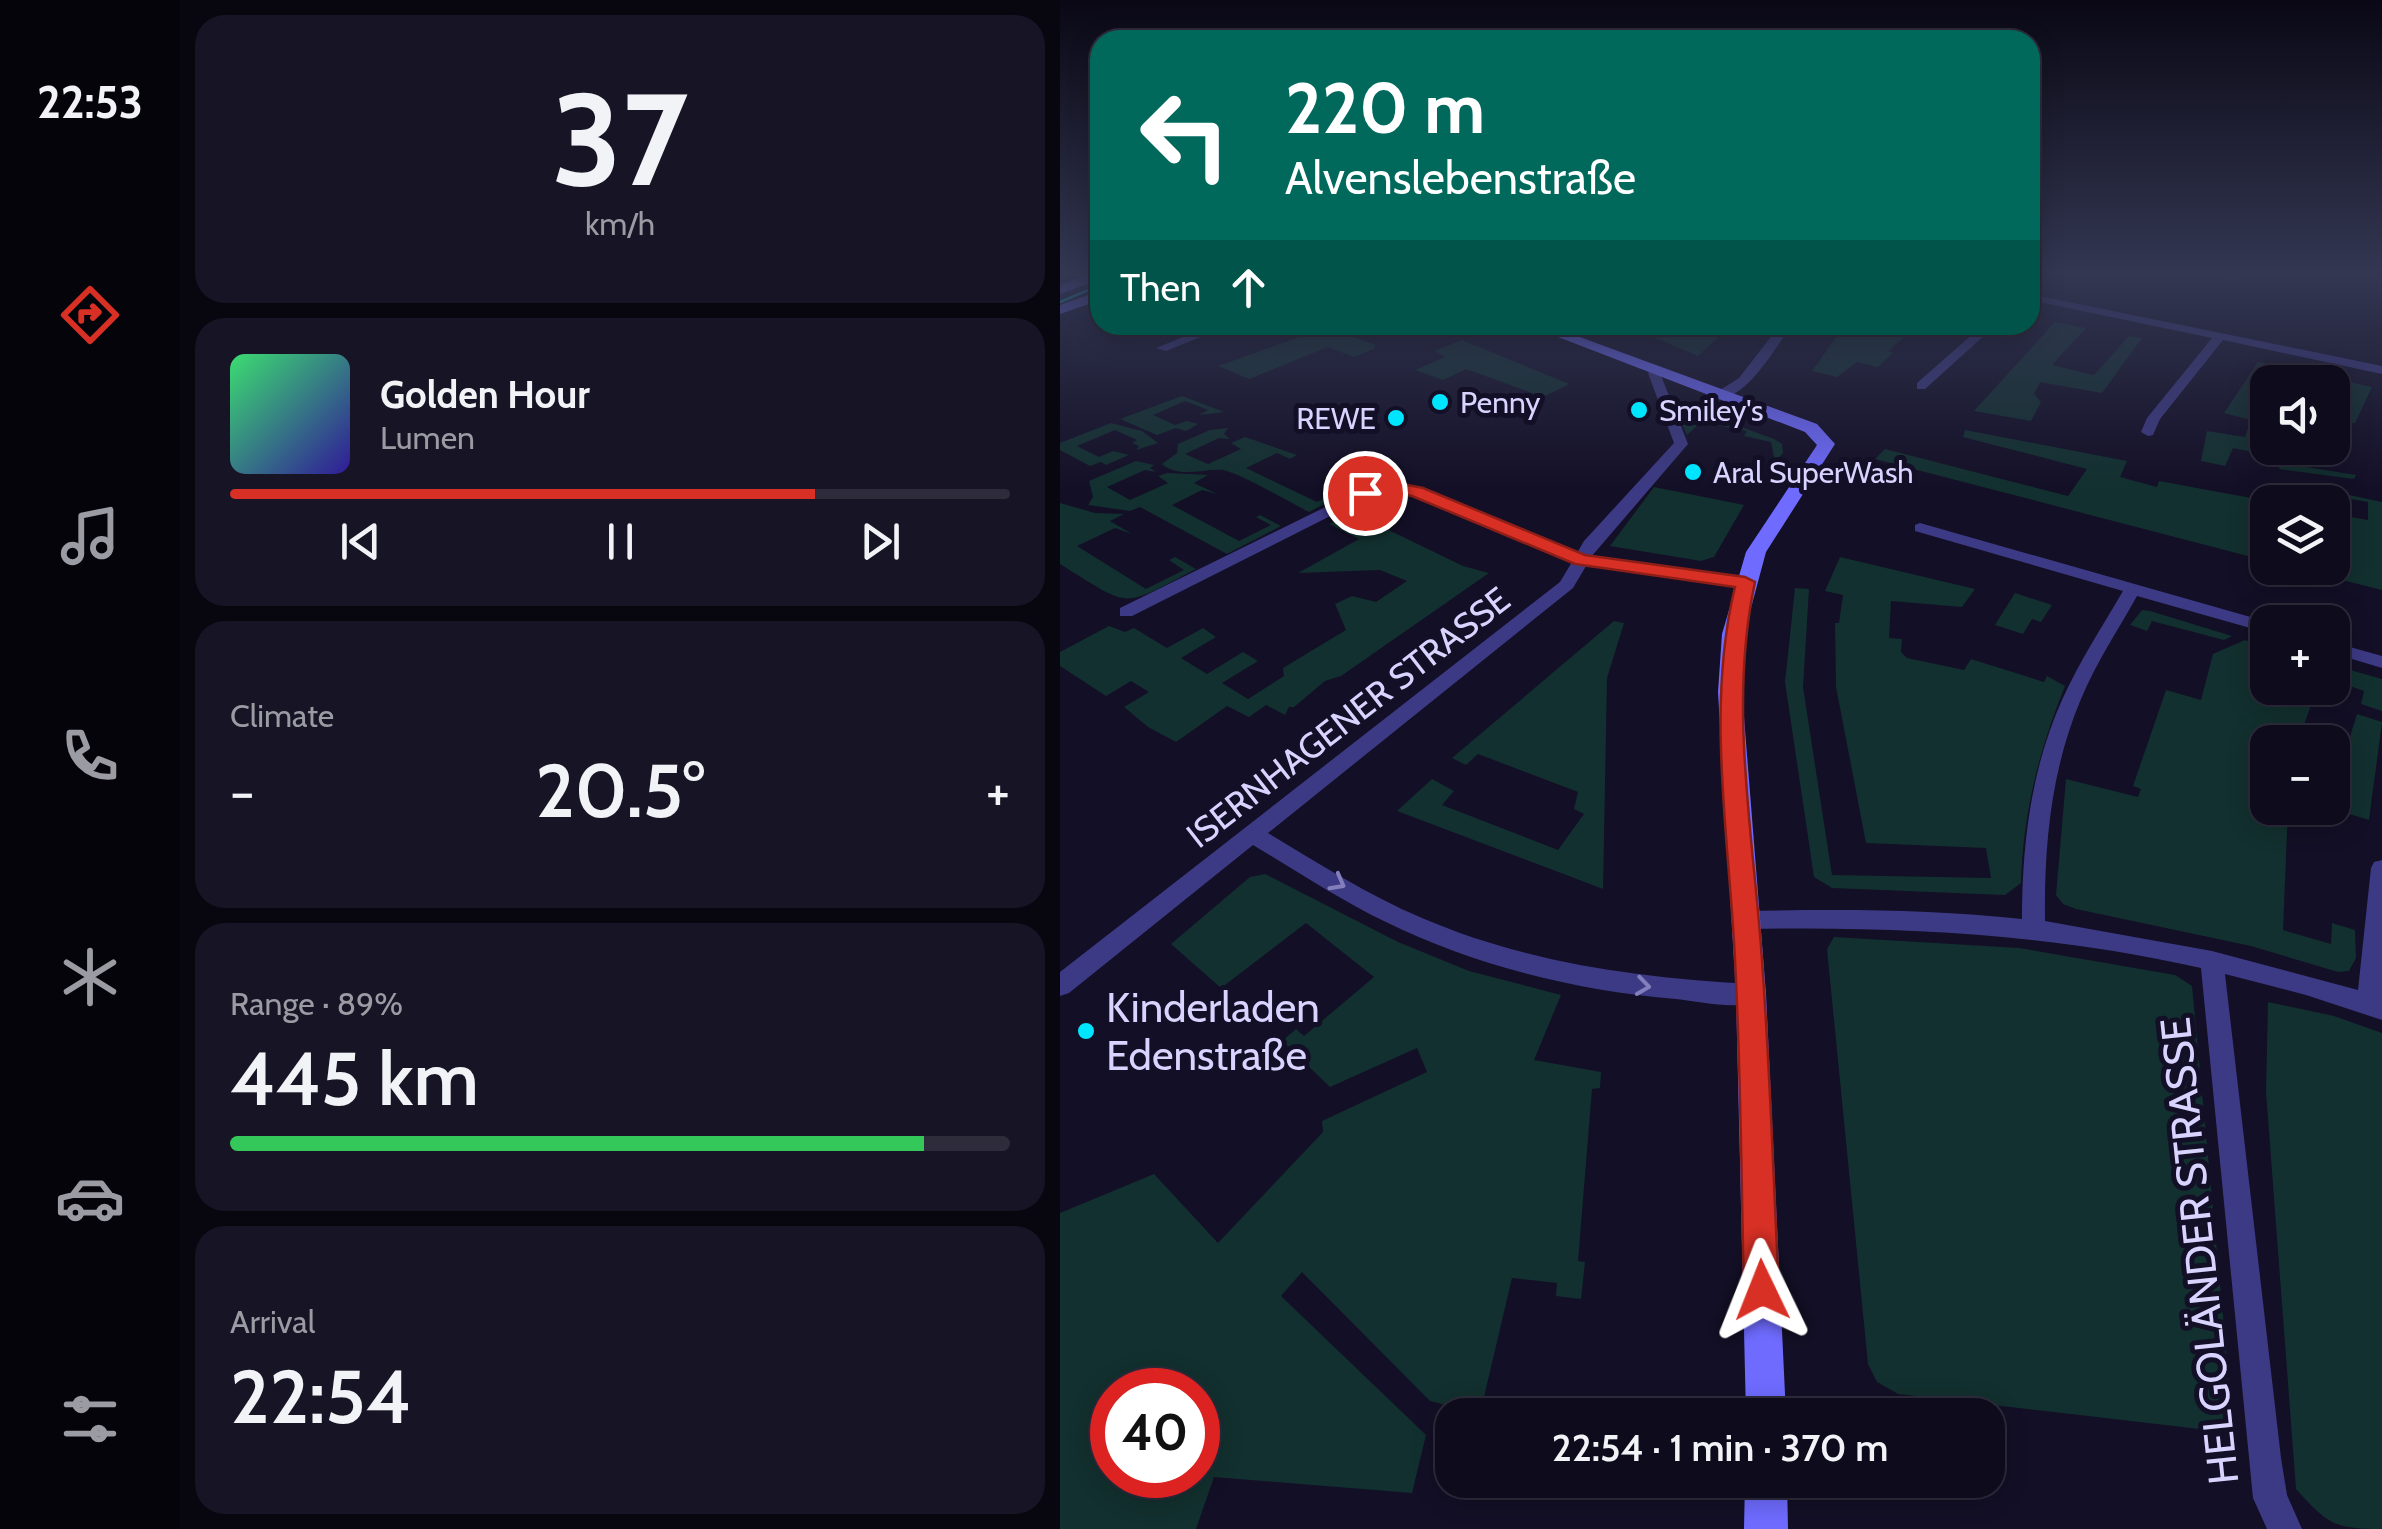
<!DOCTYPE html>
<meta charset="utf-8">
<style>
:root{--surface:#0e0b1c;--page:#171425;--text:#f1f3f6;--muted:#9b9ba3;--line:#2e2b3b;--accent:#d93025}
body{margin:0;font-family:Cabin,sans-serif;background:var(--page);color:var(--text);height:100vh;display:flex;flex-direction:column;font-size:38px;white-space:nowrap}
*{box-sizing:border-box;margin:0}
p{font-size:32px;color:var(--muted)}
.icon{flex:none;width:55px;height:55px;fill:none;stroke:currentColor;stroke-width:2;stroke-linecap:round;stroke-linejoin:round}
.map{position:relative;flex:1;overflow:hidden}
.details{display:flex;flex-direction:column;gap:15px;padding:15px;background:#08060f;width:880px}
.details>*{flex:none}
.banner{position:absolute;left:30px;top:30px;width:950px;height:305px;border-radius:30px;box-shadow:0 5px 25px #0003,0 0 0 2px var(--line);background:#00695c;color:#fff;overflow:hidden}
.tools{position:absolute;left:1190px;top:365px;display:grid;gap:20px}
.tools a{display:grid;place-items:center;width:100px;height:100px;border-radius:20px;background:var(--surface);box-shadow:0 5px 25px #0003,0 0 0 2px var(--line);font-size:50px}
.speed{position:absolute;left:30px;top:1368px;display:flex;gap:20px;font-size:50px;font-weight:700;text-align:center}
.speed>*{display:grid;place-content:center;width:130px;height:130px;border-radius:50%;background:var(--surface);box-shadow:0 5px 25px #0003,0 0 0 2px var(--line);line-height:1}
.speed .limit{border:15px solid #d22;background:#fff;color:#111}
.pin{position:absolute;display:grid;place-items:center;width:85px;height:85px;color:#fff;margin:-42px;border:5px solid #fff;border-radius:50%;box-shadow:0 2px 10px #0007}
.me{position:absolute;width:110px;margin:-55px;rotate:358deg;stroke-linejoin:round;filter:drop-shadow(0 0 8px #0008)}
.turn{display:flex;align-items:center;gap:35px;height:210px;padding:0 30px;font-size:45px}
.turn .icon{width:130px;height:130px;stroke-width:2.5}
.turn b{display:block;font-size:70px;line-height:85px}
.then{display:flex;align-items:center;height:95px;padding:0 30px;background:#0003;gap:20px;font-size:38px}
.big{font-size:75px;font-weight:600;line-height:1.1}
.details .tile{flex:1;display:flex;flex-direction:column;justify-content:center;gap:15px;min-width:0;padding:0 35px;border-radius:30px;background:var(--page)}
.details .dial{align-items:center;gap:0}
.dial b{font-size:130px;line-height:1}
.song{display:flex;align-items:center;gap:30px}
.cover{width:120px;height:120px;border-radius:15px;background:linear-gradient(135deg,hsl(140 70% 55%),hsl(250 70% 35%))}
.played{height:10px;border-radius:5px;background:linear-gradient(90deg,var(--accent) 75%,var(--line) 75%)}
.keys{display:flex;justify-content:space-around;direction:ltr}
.heat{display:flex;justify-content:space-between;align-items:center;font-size:55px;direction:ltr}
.charge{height:15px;border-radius:8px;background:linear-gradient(90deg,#34c759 89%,var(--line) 0)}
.trip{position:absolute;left:375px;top:1398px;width:570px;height:100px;border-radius:30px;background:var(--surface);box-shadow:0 5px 25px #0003,0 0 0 2px var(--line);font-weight:600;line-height:100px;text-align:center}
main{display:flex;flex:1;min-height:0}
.dock{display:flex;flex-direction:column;width:180px;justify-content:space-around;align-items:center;background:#06040b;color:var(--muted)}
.dock .icon{width:70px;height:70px}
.dock .active{color:var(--accent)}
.dock b{font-size:45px;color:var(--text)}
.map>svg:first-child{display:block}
.green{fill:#12302f;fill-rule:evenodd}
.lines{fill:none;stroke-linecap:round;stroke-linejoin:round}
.street{fill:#3d3a85;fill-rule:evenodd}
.secondary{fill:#6f6bff;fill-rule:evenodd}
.tram{stroke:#00e5ff;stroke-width:2.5}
.wall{fill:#312854}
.oneway{stroke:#837fbc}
.route{fill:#d93025;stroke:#8d1f18;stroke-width:2.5}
.poi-dot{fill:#00e5ff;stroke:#130f26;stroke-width:4}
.labels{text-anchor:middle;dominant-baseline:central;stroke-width:10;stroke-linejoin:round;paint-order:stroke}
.far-poi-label{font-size:30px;fill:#d9d4ff;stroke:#130f26;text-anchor:start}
.street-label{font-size:35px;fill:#d9d4ff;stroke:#130f26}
.near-poi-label{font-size:42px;fill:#d9d4ff;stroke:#130f26;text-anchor:start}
.near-street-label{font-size:42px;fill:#d9d4ff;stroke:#130f26}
</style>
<main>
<nav class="dock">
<b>22:53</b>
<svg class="icon active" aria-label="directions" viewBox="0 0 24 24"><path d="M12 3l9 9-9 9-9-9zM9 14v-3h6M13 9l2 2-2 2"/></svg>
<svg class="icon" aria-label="music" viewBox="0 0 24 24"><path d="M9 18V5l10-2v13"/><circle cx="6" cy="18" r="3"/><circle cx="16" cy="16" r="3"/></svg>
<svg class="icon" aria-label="phone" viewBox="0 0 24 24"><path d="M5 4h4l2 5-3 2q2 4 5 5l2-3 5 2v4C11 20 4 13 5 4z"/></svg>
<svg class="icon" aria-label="climate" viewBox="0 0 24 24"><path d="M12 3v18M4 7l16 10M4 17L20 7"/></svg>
<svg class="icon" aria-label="car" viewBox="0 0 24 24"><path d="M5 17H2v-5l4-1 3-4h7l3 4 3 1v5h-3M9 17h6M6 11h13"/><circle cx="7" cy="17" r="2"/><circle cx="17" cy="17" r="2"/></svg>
<svg class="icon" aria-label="filters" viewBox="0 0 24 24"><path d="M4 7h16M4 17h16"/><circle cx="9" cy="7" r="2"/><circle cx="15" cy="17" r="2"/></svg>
</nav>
<section class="details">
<div class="tile dial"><b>37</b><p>km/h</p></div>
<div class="tile">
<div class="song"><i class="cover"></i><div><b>Golden Hour</b><p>Lumen</p></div></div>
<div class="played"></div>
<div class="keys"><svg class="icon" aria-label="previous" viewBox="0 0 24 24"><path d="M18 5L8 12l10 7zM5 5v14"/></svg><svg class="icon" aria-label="pause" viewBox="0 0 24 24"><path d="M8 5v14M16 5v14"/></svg><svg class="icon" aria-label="next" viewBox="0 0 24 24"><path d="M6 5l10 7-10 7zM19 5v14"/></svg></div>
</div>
<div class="tile"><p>Climate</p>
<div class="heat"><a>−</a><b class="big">20.5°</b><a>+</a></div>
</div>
<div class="tile"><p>Range · 89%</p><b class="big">445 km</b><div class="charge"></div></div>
<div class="tile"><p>Arrival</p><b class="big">22:54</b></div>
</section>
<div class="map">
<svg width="1322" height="1529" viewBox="0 0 1322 1529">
<rect width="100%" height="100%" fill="#130f26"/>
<path class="green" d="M995,322L1026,328L992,365L1034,375L1069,336L1082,338L1042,393L980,382L974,394L981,402L971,421L914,411Z
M565,325H671L638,356Z
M785,325H858L828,351L833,353L818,367L797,362L777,377L752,371Z
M267,327L316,345L314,349L294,357L268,347L189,379L158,366Z
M402,340L509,384L483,397L406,369L383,380L355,370L385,357L375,351Z
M1198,362L1312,387L1295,423L1279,422L1280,418L1273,416L1272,382H1208V448H1239L1234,465L1296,475L1294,479L1219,469L1222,458L1173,448L1165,466L1141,461L1147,431L1185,437L1191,420L1164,413Z
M122,396L164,412L139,415L148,410L125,401L93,415L115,425L127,421L138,424L126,431L116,428L97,435L60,419Z
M611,401L714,439L722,444L723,453L715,462L711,442L684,436L687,431L641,422L627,435Z
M51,423L82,431L98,443L76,450L79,446L72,443L77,440L55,430L17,446L39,457L53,451L69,455L46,465L41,462L30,466L0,450V443Z
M168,428L164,434L170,439L159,438L125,454L148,464L181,449L171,443L185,437L237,455L230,459L217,453L186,468L257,502L288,486L274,478L279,476L300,485L249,512C229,502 182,474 163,470C144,468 120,479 102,464L117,453L118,444L150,430Z
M905,430L1067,461L1060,477L1097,487L1099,481L1213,502H1208L1207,561L815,459L825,449L1008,496L1027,469L903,437Z
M76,461L94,465L90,468L96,472L85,470L47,487L70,500L108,483L98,476L107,473L148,475L134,483L157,494L142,490L112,505L179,541L211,525L196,517L200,515L221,526L167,554L80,507L70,511L28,505L33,497L29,481Z
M594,487L684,505L654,557L641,561L550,546Z
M1280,493L1322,502V590L1234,568H1272L1273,514L1308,520V502L1280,497Z
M322,500L341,501L308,520L403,566L429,573L281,676L265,681L234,707H229L225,715L206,705L189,717L167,706L116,742L88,727L64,707L89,692L71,681L46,696L0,666V652L49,626L65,632L74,628L107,648L143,628L156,637L121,658L147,674L183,652L198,661L162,683L188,699L224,676L223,668L286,630L275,604L292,596L316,602L347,581L320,570L238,573L299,539L269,524Z
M0,503L35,513L64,514L50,521L72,534L55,528L17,546L86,589L124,570L109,560L115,557L136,569C59,609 73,609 0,564Z
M780,557L915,589L902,607L831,601L829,638L842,639L841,652L847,658L904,670L911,659L984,682L987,676L1005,686C979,750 963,813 961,883L945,895L772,888L754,877L725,682L735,588L749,589L743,687L772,875L931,878L926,848L806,843L776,687L775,623H779L783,595L765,591Z
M955,593L992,605L981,622L972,619L963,634L935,625Z
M1082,610L1090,611L1172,636L1164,640L1092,621L1087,631L1070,625Z
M554,621L564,623L547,678L543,889L337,811L372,779L394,791L382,805L498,850L524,814L514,809L518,792L418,754L406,765L392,758Z
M1185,640L1207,647L1208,688H1257L1238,742H1208V808H1228L1223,930L1271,944L1272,923L1295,930L1296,958L1289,971L1278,972L1191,946L1016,909L1003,904L996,895L1006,779L1078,797L1081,789L1073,786L1106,690L1141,700L1153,654Z
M1272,665L1322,679V711L1301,704L1304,691L1273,680Z
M1297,714L1322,722L1309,820L1273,809V778L1277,779Z
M205,874L338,942L409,971L501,995L474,1060L541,1072L540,1088L532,1089L518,1261L525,1262L521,1299L496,1296L497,1283L452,1278L420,1414L370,1401L242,1272L221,1296L366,1435L352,1493L154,1477L136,1529H0V1213L94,1174L158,1243L263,1132L262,1121L367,1072L357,1048L270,1087L222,1041L236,1029L244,1036L314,977L246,923L161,988L111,944L190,877ZM52,1390H138V1475H52Z
M774,937L959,948L1115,975L1132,986L1174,1433L838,1394L817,1382L808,1364L767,949Z
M1208,1002L1274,1016L1322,1033V1529C1273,1529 1268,1524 1236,1489L1206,1092Z"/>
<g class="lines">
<path class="street" d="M970,294L1322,366V374L1163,340L1100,419L1093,435L1088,436L1081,432L1087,418L1152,338L970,300Z
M153,325H170L106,351L96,348Z
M720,325H732C714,349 687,400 654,400V394L679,378Z
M923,325H936L865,389H857V383Z
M594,369L600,373L628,444L531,557L685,578L691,580V586L526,566L513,588L208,833C258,863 308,895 362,918C467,963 578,978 691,984L700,987L703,994L700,1001C676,1010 641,1002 616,999C517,991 416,966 326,922C280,900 237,871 193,845L9,993L0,996V972L500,582L512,562L353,496L332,491L310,496L72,616H60V608L300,490L332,483L362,489L517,553L524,541L614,443L588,373Z
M860,523L1208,622V633L1077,596C1058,630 1036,663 1021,699C991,770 984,845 985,921L1152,951L1298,990L1311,868L1314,862L1322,860V1020L1246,995L1165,974L1221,1458L1227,1495L1242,1529H1207L1193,1498L1141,968C991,934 840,926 687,929L679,927L675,920L679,913L687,911C779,909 871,909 962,919C962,844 971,769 1002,700C1019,662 1042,627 1063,591L855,531V525Z
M1272,642L1322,656V668L1272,653Z"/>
<path class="secondary" d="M27,275H40V279L0,294V285Z
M40,291V300L0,314V305Z
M467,325H487L757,424L775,444L706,552L684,634L682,692L706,994L726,1415H686L676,994L658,692L662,634L686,552L757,445L745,432Z
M685,1480H727L728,1529H684Z"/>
<path class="tram" d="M0,302L40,285"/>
</g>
<path class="wall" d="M1147,275H1178L1175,280Z"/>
<defs><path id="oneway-chevron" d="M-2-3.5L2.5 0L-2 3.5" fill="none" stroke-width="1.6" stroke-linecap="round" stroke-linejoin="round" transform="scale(2.5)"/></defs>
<g class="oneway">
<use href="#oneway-chevron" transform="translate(278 883) rotate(29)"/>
<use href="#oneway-chevron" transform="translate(583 986) rotate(8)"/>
</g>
<linearGradient id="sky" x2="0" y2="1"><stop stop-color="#0a0815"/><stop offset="0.56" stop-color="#333752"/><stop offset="1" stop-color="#333752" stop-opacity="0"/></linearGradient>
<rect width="1322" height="489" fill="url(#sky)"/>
<path class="route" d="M332,482L363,488L525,555L685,577L695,582C669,702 692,827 701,947C710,1061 713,1176 719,1290L714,1303L702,1308L689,1303L684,1290C681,1174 681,1058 674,942C667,824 647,702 675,587L515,564L352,496L332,492L305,498L296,493Z"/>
<g class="poi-dot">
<circle cx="380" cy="402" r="10"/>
<circle cx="579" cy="410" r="10"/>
<circle cx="336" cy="418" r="10"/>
<circle cx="633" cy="472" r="10"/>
<circle cx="26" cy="1031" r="10"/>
</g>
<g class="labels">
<g class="far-poi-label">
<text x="400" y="402">Penny</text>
<text x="599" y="410">Smiley's</text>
<text x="316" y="418" text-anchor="end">REWE</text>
<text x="653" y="472">Aral SuperWash</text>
</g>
<g class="street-label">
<text transform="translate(288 717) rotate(-38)">ISERNHAGENER STRASSE</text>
</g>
<g class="near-poi-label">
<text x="46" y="1007">Kinderladen<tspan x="46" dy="48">Edenstraße</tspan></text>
</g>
<g class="near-street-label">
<text transform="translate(1139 1251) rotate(-96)">HELGOLÄNDER STRASSE</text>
</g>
</g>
</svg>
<div class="tools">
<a><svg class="icon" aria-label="sound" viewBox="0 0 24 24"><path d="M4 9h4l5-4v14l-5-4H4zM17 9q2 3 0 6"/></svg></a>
<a><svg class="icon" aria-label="layers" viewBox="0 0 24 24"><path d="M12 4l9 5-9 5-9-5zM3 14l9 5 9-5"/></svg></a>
<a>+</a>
<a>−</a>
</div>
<div class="speed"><div class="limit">40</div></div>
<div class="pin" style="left:305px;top:493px;background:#d93025"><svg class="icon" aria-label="arrive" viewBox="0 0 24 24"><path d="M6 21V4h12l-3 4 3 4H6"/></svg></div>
<svg class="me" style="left:702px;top:1290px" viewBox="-20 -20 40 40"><path d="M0-17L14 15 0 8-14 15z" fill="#d93025" stroke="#fff" stroke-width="4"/></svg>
<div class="trip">22:54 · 1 min · 370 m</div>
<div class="banner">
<div class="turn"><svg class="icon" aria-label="left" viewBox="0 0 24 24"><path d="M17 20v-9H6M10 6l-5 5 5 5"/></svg><div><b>220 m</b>Alvenslebenstraße</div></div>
<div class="then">Then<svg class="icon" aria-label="ahead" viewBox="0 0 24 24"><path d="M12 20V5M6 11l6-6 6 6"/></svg></div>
</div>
</div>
</main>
